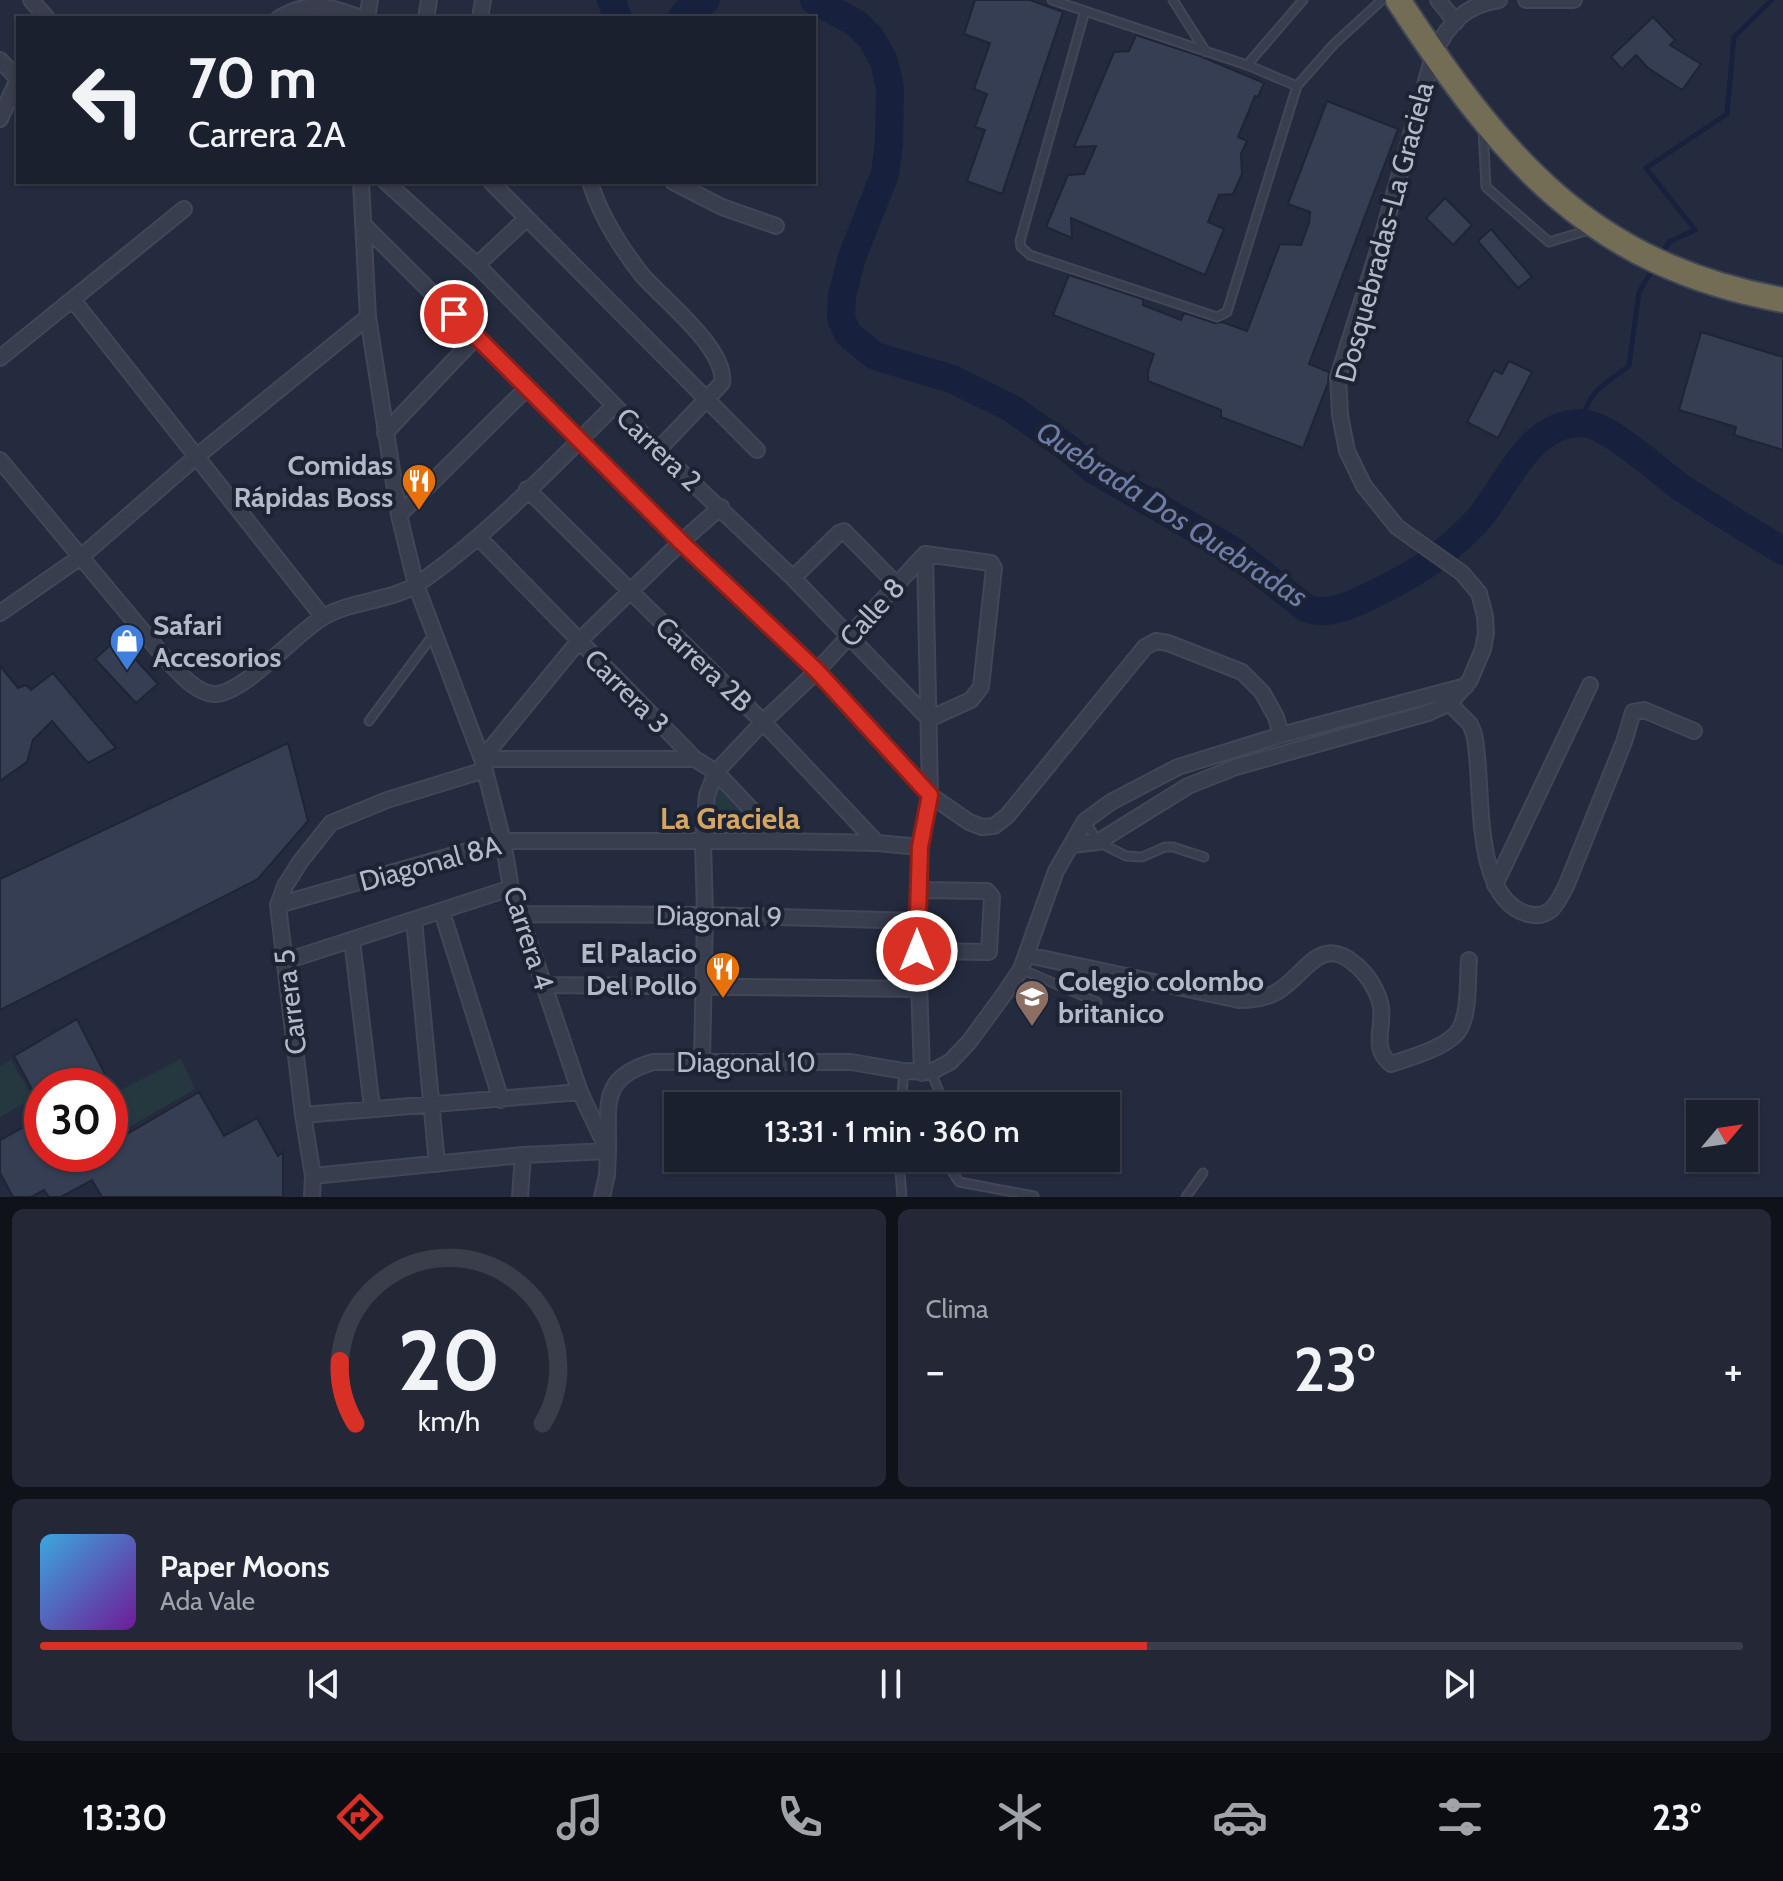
<!DOCTYPE html>
<html lang="es">
<meta charset="utf-8">
<style>
:root{--surface:#1b202e;--page:#242836;--text:#f1f3f6;--muted:#a0a3aa;--line:#393e4a;--accent:#d93025}
body{margin:0;font-family:Cabin,sans-serif;background:var(--page);color:var(--text);height:100vh;display:flex;flex-direction:column;font-size:30px;white-space:nowrap}
*{box-sizing:border-box;margin:0}
p{font-size:26px;color:var(--muted)}
.icon{flex:none;width:44px;height:44px;fill:none;stroke:currentColor;stroke-width:2;stroke-linecap:round;stroke-linejoin:round}
.map{position:relative;height:1197px;overflow:hidden}
.details{display:flex;flex-direction:column;gap:12px;padding:12px;background:#0f1219;flex:1}
.details>*{flex:none}
.banner{position:absolute;left:16px;top:16px;width:800px;height:168px;border-radius:0px;box-shadow:0 2px 6px #0004,0 0 0 2px var(--line);background:#1b202e;color:var(--text);overflow:hidden}
.needle{width:52px;rotate:61deg}
.fabs{position:absolute;left:1686px;top:1100px;display:grid;gap:16px}
.fabs a{display:grid;place-items:center;width:72px;height:72px;border-radius:0px;background:var(--surface);box-shadow:0 2px 6px #0004,0 0 0 2px var(--line);font-size:40px}
.speed{position:absolute;left:24px;top:1068px;display:flex;gap:16px;font-size:40px;font-weight:700;text-align:center}
.speed>*{display:grid;place-content:center;width:104px;height:104px;border-radius:50%;background:var(--surface);box-shadow:0 2px 6px #0004,0 0 0 2px var(--line);line-height:1}
.speed .limit{border:12px solid #d22;background:#fff;color:#111}
.pin{position:absolute;display:grid;place-items:center;width:68px;height:68px;color:#fff;margin:-34px;border:4px solid #fff;border-radius:50%;box-shadow:0 2px 8px #0007}
.me{position:absolute;width:88px;margin:-44px;rotate:0deg;stroke-linejoin:round;filter:drop-shadow(0 0 6px #0008)}
.turn{display:flex;align-items:center;gap:28px;height:168px;padding:0 40px;font-size:36px}
.turn .icon{width:104px;height:104px;stroke-width:2.5}
.turn b{display:block;font-size:56px;line-height:68px}
.big{font-size:60px;font-weight:600;line-height:1.1}
.details .tile{flex:1;display:flex;flex-direction:column;justify-content:center;gap:12px;min-width:0;padding:0 28px;border-radius:12px;background:var(--page)}
.details .dial{align-items:center;gap:0}
.dial svg{height:208px;overflow:visible;fill:none;stroke:var(--line);stroke-width:7;stroke-linecap:round;text-anchor:middle}
.dial text{fill:var(--text);stroke:none}
.song{display:flex;align-items:center;gap:24px}
.cover{width:96px;height:96px;border-radius:12px;background:linear-gradient(135deg,hsl(200 70% 55%),hsl(280 70% 35%))}
.played{height:8px;border-radius:4px;background:linear-gradient(90deg,var(--accent) 65%,var(--line) 65%)}
.keys{display:flex;justify-content:space-around;direction:ltr}
.heat{display:flex;justify-content:space-between;align-items:center;font-size:44px;direction:ltr}
.details .tiles{flex:1;display:grid;gap:12px;grid-template-columns:1fr 1fr}
.tile:last-child{grid-column:span 2}
.trip{position:absolute;left:664px;top:1092px;width:456px;height:80px;border-radius:0px;background:var(--surface);box-shadow:0 2px 6px #0004,0 0 0 2px var(--line);font-weight:600;line-height:80px;text-align:center}
.tabs{display:flex;height:128px;justify-content:space-around;align-items:center;background:#0b0d12;color:var(--muted)}
.tabs .icon{width:56px;height:56px}
.tabs .selected{color:var(--accent)}
.tabs b{font-size:36px;color:var(--text)}
.map>svg:first-child{display:block}
.green{fill:#26383f}
.lines{fill:none;stroke-linecap:round;stroke-linejoin:round}
.stream{stroke:#17203c;stroke-width:5}
.river{stroke:#17203c;stroke-width:28}
.building{fill:#363e54;stroke:#1f2535;stroke-width:2}
.lane-casing{stroke:#414757;stroke-width:11}
.street-casing{stroke:#414757;stroke-width:18}
.highway-casing{stroke:#404656;stroke-width:28}
.lane{stroke:#383e4e;stroke-width:7}
.street{stroke:#383e4e;stroke-width:14}
.highway{stroke:#746d55;stroke-width:24}
.route-casing{stroke:#8d1f18;stroke-width:20}
.route{stroke:#d93025;stroke-width:14}
.labels{text-anchor:middle;dominant-baseline:central;stroke-width:8;stroke-linejoin:round;paint-order:stroke}
.street-label{font-size:28px;fill:#b4b9c9;stroke:#1d2333}
.poi-label{font-size:28px;font-weight:bold;fill:#b4b9c9;stroke:#1d2333;text-anchor:end}
.water-label{font-size:30px;font-style:italic;fill:#6d7da8;stroke:#1d2333}
.neighbourhood-label{font-size:30px;font-weight:bold;fill:#d5a663;stroke:#1d2333}
</style>
<div class="map">
<svg width="1783" height="1197" viewBox="0 0 1783 1197">
<rect width="100%" height="100%" fill="#242b3e"/>
<path class="green" d="M716,772L781,841L703,842Z
M181,1059L195,1089L110,1138V1117L123,1109L115,1093Z
M11,1060L33,1098L0,1117V1066Z"/>
<g class="lines">
<path class="stream" d="M1661,255L1669,242L1695,230L1646,168L1727,114L1734,37L1772,0
M1581,422C1590,390 1603,385 1629,366L1639,292L1654,267"/>
<path class="river" d="M611,0L618,18
M814,0L856,23L871,38L884,61L890,88L889,143L885,174L852,257L842,296L841,318L848,334L875,356L952,379L1011,408L1069,449L1092,469L1232,550L1306,608C1327,617 1351,605 1370,596C1413,575 1440,559 1474,524C1505,492 1525,425 1579,423C1607,421 1660,474 1685,490C1717,511 1750,531 1783,551
M682,18L685,13L706,0"/>
</g>
<path class="building" d="M975,0H1030L1063,12L1002,194L967,181L985,130L975,127L987,94L974,89L990,43L964,34Z
M1653,17L1675,40L1670,45L1701,64L1682,90L1648,68L1636,55L1622,69L1611,57Z
M1136,35L1200,56L1264,83L1258,97L1255,96L1238,137L1247,141L1241,154L1242,174L1233,194L1219,195L1208,222L1224,229L1205,275L1071,218L1072,238L1046,227L1068,175L1084,174L1096,146L1074,147L1114,52L1129,51Z
M1327,101L1398,129L1309,364L1329,372L1328,383L1303,448L1221,417V410L1148,381V371L1154,354L1053,315L1069,275L1143,299V305L1181,320L1184,313L1215,323L1222,322L1247,331L1280,244L1301,245L1309,223L1310,212L1288,204Z
M1445,198L1472,225L1453,245L1426,218Z
M1491,229L1532,277L1518,288L1478,241Z
M1701,332L1783,357V450L1734,435L1736,427L1679,410Z
M1509,361L1532,372L1498,438L1467,422L1494,370L1502,374Z
M117,639L158,684L136,703L95,659Z
M0,666L18,688L26,685L31,690L53,673L116,748L88,763L52,721L33,740L27,762L0,781Z
M288,743L308,821L258,879L0,1010V879Z
M77,1019L111,1086H42V1108L14,1056Z
M199,1092L224,1136L257,1118L278,1156L283,1152V1197H102L92,1180L61,1197H49L44,1190L31,1197H13L0,1173V1140L42,1117V1154H110V1144Z"/>
<g class="lines">
<defs>
<path id="lane" d="M1052,0L1247,65L1297,86
M1173,0L1206,52
M1085,11L1020,241L1021,247L1030,255L1217,317L1227,312L1297,86L1334,44L1382,0
M1247,65L1303,0
M1483,128L1486,187L1549,242L1592,229
M369,721L433,635
M1085,821L1098,842L1126,856L1142,857L1165,847H1173L1204,857
M1021,969L1097,1002
M931,1072L945,1106
M901,1106L904,1071
M899,1158L902,1197
M956,1158L952,1171L959,1182L1034,1196
M1186,1197L1203,1173"/>
<path id="street" d="M31,0L47,18
M1438,0L1456,22
M1526,0H1574
M279,18C310,0 328,6 361,18
M367,18L370,0
M426,18L429,0
M480,18L483,0
M0,60L18,79L0,119
M361,182L368,317L399,515L416,585L482,759L503,841L511,888L580,1092L608,1151L607,1175L602,1197
M386,182L477,265L658,450L793,578L929,719
M491,182L757,450
M590,182C600,215 621,248 642,275C664,300 727,349 722,383L658,450
M673,182L722,207L776,226
M363,224L681,542L817,671L930,795L969,822L982,827L994,826L1007,816L1145,647L1156,641L1168,643L1242,672L1262,692L1276,717L1281,735
M477,265L527,218
M73,300L323,617
M0,358L184,209
M385,433L477,336
M0,460L165,658C178,671 194,692 213,694C241,697 296,633 322,618C350,600 391,602 419,583C490,534 553,466 614,406
M527,489L763,722L877,843
M399,515L527,388
M478,537L695,759L716,772L781,841
M925,554L991,563L994,568L981,687L971,700L929,719
M793,578L839,533L844,531L897,585
M0,613L82,556L196,457L368,317
M1443,697L1470,724L1474,734C1485,781 1469,898 1528,914C1551,920 1558,902 1567,884L1624,742L1633,712L1644,710L1694,731
M482,759L578,642L681,542L721,507
M482,759H695
M1072,845L1098,842L1188,786L1236,767L1428,713L1450,703L1470,680L1483,649L1486,633L1485,616L1479,593L1462,573L1397,527L1364,486L1347,451L1340,415L1338,377L1380,244L1434,53C1449,23 1465,5 1499,0
M1495,885L1590,685
M278,905L503,841H781L877,843L920,847
M442,912L501,1100
M521,914L705,915L917,921
M414,920L437,1164
M352,940L372,1108
M917,951L989,952L992,897L987,891L918,890
M1027,955L1239,1000C1252,1000 1263,999 1275,993C1305,977 1319,932 1356,965C1368,975 1378,991 1381,1007C1384,1028 1371,1049 1391,1064C1409,1058 1449,1047 1459,1030C1470,1012 1467,981 1469,960
M286,961L511,888
M543,985L918,989
M702,1062L705,915L703,842L707,795L716,772L763,722L817,671L925,554
M922,1073L917,921L920,847L930,795L925,554
M303,1115L580,1092
M313,1176L523,1155L608,1151C609,1104 599,1078 653,1062H851L904,1071L931,1072L950,1062L969,1042L1005,993L1021,969L1056,871L1085,821L1111,802L1178,767L1281,735L1466,686
M312,1197L313,1176L303,1115L278,905L285,886L300,862L331,823L387,800L485,770
M520,1197L523,1155"/>
<path id="highway" d="M1398,0C1501,157 1589,265 1783,300"/>
</defs>
<use href="#lane" class="lane-casing"/>
<use href="#street" class="street-casing"/>
<use href="#highway" class="highway-casing"/>
<use href="#lane" class="lane"/>
<use href="#street" class="street"/>
<use href="#highway" class="highway"/>
</g>
<g class="lines">
<defs>
<path id="route" d="M454,314L681,542L817,671L930,795L920,847L917,951"/>
</defs>
<use href="#route" class="route-casing"/>
<use href="#route" class="route"/>
</g>
<defs>
<symbol id="restaurant-pin" viewBox="-11 -11 22 30"><path d="M0 17L-7.5 6A9.5 9.5 0 1 1 7.5 6Z" fill="#e8710a" stroke="#1d2333"/><path d="M-5-6h1v4h1v-4h1v4h1v-4h1v5L-1.5 .5V6h-2V.5L-5-1ZM5-6V6H3V1.5H1.5Q1.5-4 5-6Z" fill="#fff"/></symbol>
<symbol id="shop-pin" viewBox="-11 -11 22 30"><path d="M0 17L-7.5 6A9.5 9.5 0 1 1 7.5 6Z" fill="#3f7fe0" stroke="#1d2333"/><path d="M-5-2.5h2.3a2.7 3.5 0 0 1 5.4 0H5L5.5 6h-11ZM-1.5-2.5h3a1.5 2.3 0 0 0-3 0Z" fill="#fff"/></symbol>
<symbol id="school-pin" viewBox="-11 -11 22 30"><path d="M0 17L-7.5 6A9.5 9.5 0 1 1 7.5 6Z" fill="#8d6e63" stroke="#1d2333"/><path d="M0-5L7-2L0 1L-7-2ZM-4 1L0 2.5L4 1V4Q0 6-4 4Z" fill="#fff"/></symbol>
</defs>
<g fill-rule="evenodd">
<use href="#restaurant-pin" x="399" y="461" width="40" height="54"/>
<use href="#shop-pin" x="107" y="621" width="40" height="54"/>
<use href="#restaurant-pin" x="703" y="949" width="40" height="54"/>
<use href="#school-pin" x="1012" y="977" width="40" height="54"/>
</g>
<g class="labels">
<g class="street-label">
<text transform="translate(1384 232) rotate(-75)">Dosquebradas-La Graciela</text>
<text transform="translate(659 449) rotate(44)">Carrera 2</text>
<text transform="translate(872 612) rotate(-48)">Calle 8</text>
<text transform="translate(704 664) rotate(44)">Carrera 2B</text>
<text transform="translate(627 691) rotate(45)">Carrera 3</text>
<text transform="translate(430 863) rotate(-15)">Diagonal 8A</text>
<text transform="translate(719 916) rotate(1)">Diagonal 9</text>
<text transform="translate(529 938) rotate(72)">Carrera 4</text>
<text transform="translate(290 1002) rotate(-97)">Carrera 5</text>
<text x="746" y="1062">Diagonal 10</text>
</g>
<g class="poi-label">
<text x="393" y="465">Comidas<tspan x="393" dy="32">Rápidas Boss</tspan></text>
<text x="153" y="625" text-anchor="start">Safari<tspan x="153" dy="32">Accesorios</tspan></text>
<text x="697" y="953">El Palacio<tspan x="697" dy="32">Del Pollo</tspan></text>
<text x="1058" y="981" text-anchor="start">Colegio colombo<tspan x="1058" dy="32">britanico</tspan></text>
</g>
<g class="water-label">
<text transform="translate(1172 514) rotate(33)">Quebrada Dos Quebradas</text>
</g>
<g class="neighbourhood-label">
<text x="730" y="818">La Graciela</text>
</g>
</g>
</svg>
<div class="fabs">
<a><svg class="needle" viewBox="-14 -14 28 28"><path d="M0-13l5 13h-10z" fill="#e53935"/><path d="M0 13l5-13h-10z" fill="#a0a3aa"/></svg></a>
</div>
<div class="speed"><div class="limit">30</div></div>
<div class="pin" style="left:454px;top:314px;background:#d93025"><svg class="icon" aria-label="arrive" viewBox="0 0 24 24"><path d="M6 21V4h12l-3 4 3 4H6"/></svg></div>
<svg class="me" style="left:917px;top:951px" viewBox="-20 -20 40 40"><circle r="17" fill="#d93025" stroke="#fff" stroke-width="3"/><path d="M0-11L8 9 0 5-8 9z" fill="#fff"/></svg>
<div class="trip">13:31 · 1 min · 360 m</div>
<div class="banner">
<div class="turn"><svg class="icon" aria-label="left" viewBox="0 0 24 24"><path d="M17 20v-9H6M10 6l-5 5 5 5"/></svg><div><b>70 m</b>Carrera 2A</div></div>
</div>
</div>
<section class="details">
<div class="tiles">
<div class="tile dial"><svg viewBox="0 0 100 80">
<path d="M14 69A42 42 0 1 1 86 69"/>
<path d="M14 69A42 42 0 0 1 8 45" stroke="#d93025"/>
<text x="50" y="56" font-size="32" font-weight="700">20</text>
<text x="50" y="72" font-size="11">km/h</text>
</svg></div>
<div class="tile"><p>Clima</p>
<div class="heat"><a>−</a><b class="big">23°</b><a>+</a></div>
</div>
<div class="tile">
<div class="song"><i class="cover"></i><div><b>Paper Moons</b><p>Ada Vale</p></div></div>
<div class="played"></div>
<div class="keys"><svg class="icon" aria-label="previous" viewBox="0 0 24 24"><path d="M18 5L8 12l10 7zM5 5v14"/></svg><svg class="icon" aria-label="pause" viewBox="0 0 24 24"><path d="M8 5v14M16 5v14"/></svg><svg class="icon" aria-label="next" viewBox="0 0 24 24"><path d="M6 5l10 7-10 7zM19 5v14"/></svg></div>
</div>
</div>
</section>
<nav class="tabs">
<b>13:30</b>
<svg class="icon selected" aria-label="directions" viewBox="0 0 24 24"><path d="M12 3l9 9-9 9-9-9zM9 14v-3h6M13 9l2 2-2 2"/></svg>
<svg class="icon" aria-label="music" viewBox="0 0 24 24"><path d="M9 18V5l10-2v13"/><circle cx="6" cy="18" r="3"/><circle cx="16" cy="16" r="3"/></svg>
<svg class="icon" aria-label="phone" viewBox="0 0 24 24"><path d="M5 4h4l2 5-3 2q2 4 5 5l2-3 5 2v4C11 20 4 13 5 4z"/></svg>
<svg class="icon" aria-label="climate" viewBox="0 0 24 24"><path d="M12 3v18M4 7l16 10M4 17L20 7"/></svg>
<svg class="icon" aria-label="car" viewBox="0 0 24 24"><path d="M5 17H2v-5l4-1 3-4h7l3 4 3 1v5h-3M9 17h6M6 11h13"/><circle cx="7" cy="17" r="2"/><circle cx="17" cy="17" r="2"/></svg>
<svg class="icon" aria-label="filters" viewBox="0 0 24 24"><path d="M4 7h16M4 17h16"/><circle cx="9" cy="7" r="2"/><circle cx="15" cy="17" r="2"/></svg>
<b>23°</b>
</nav>
